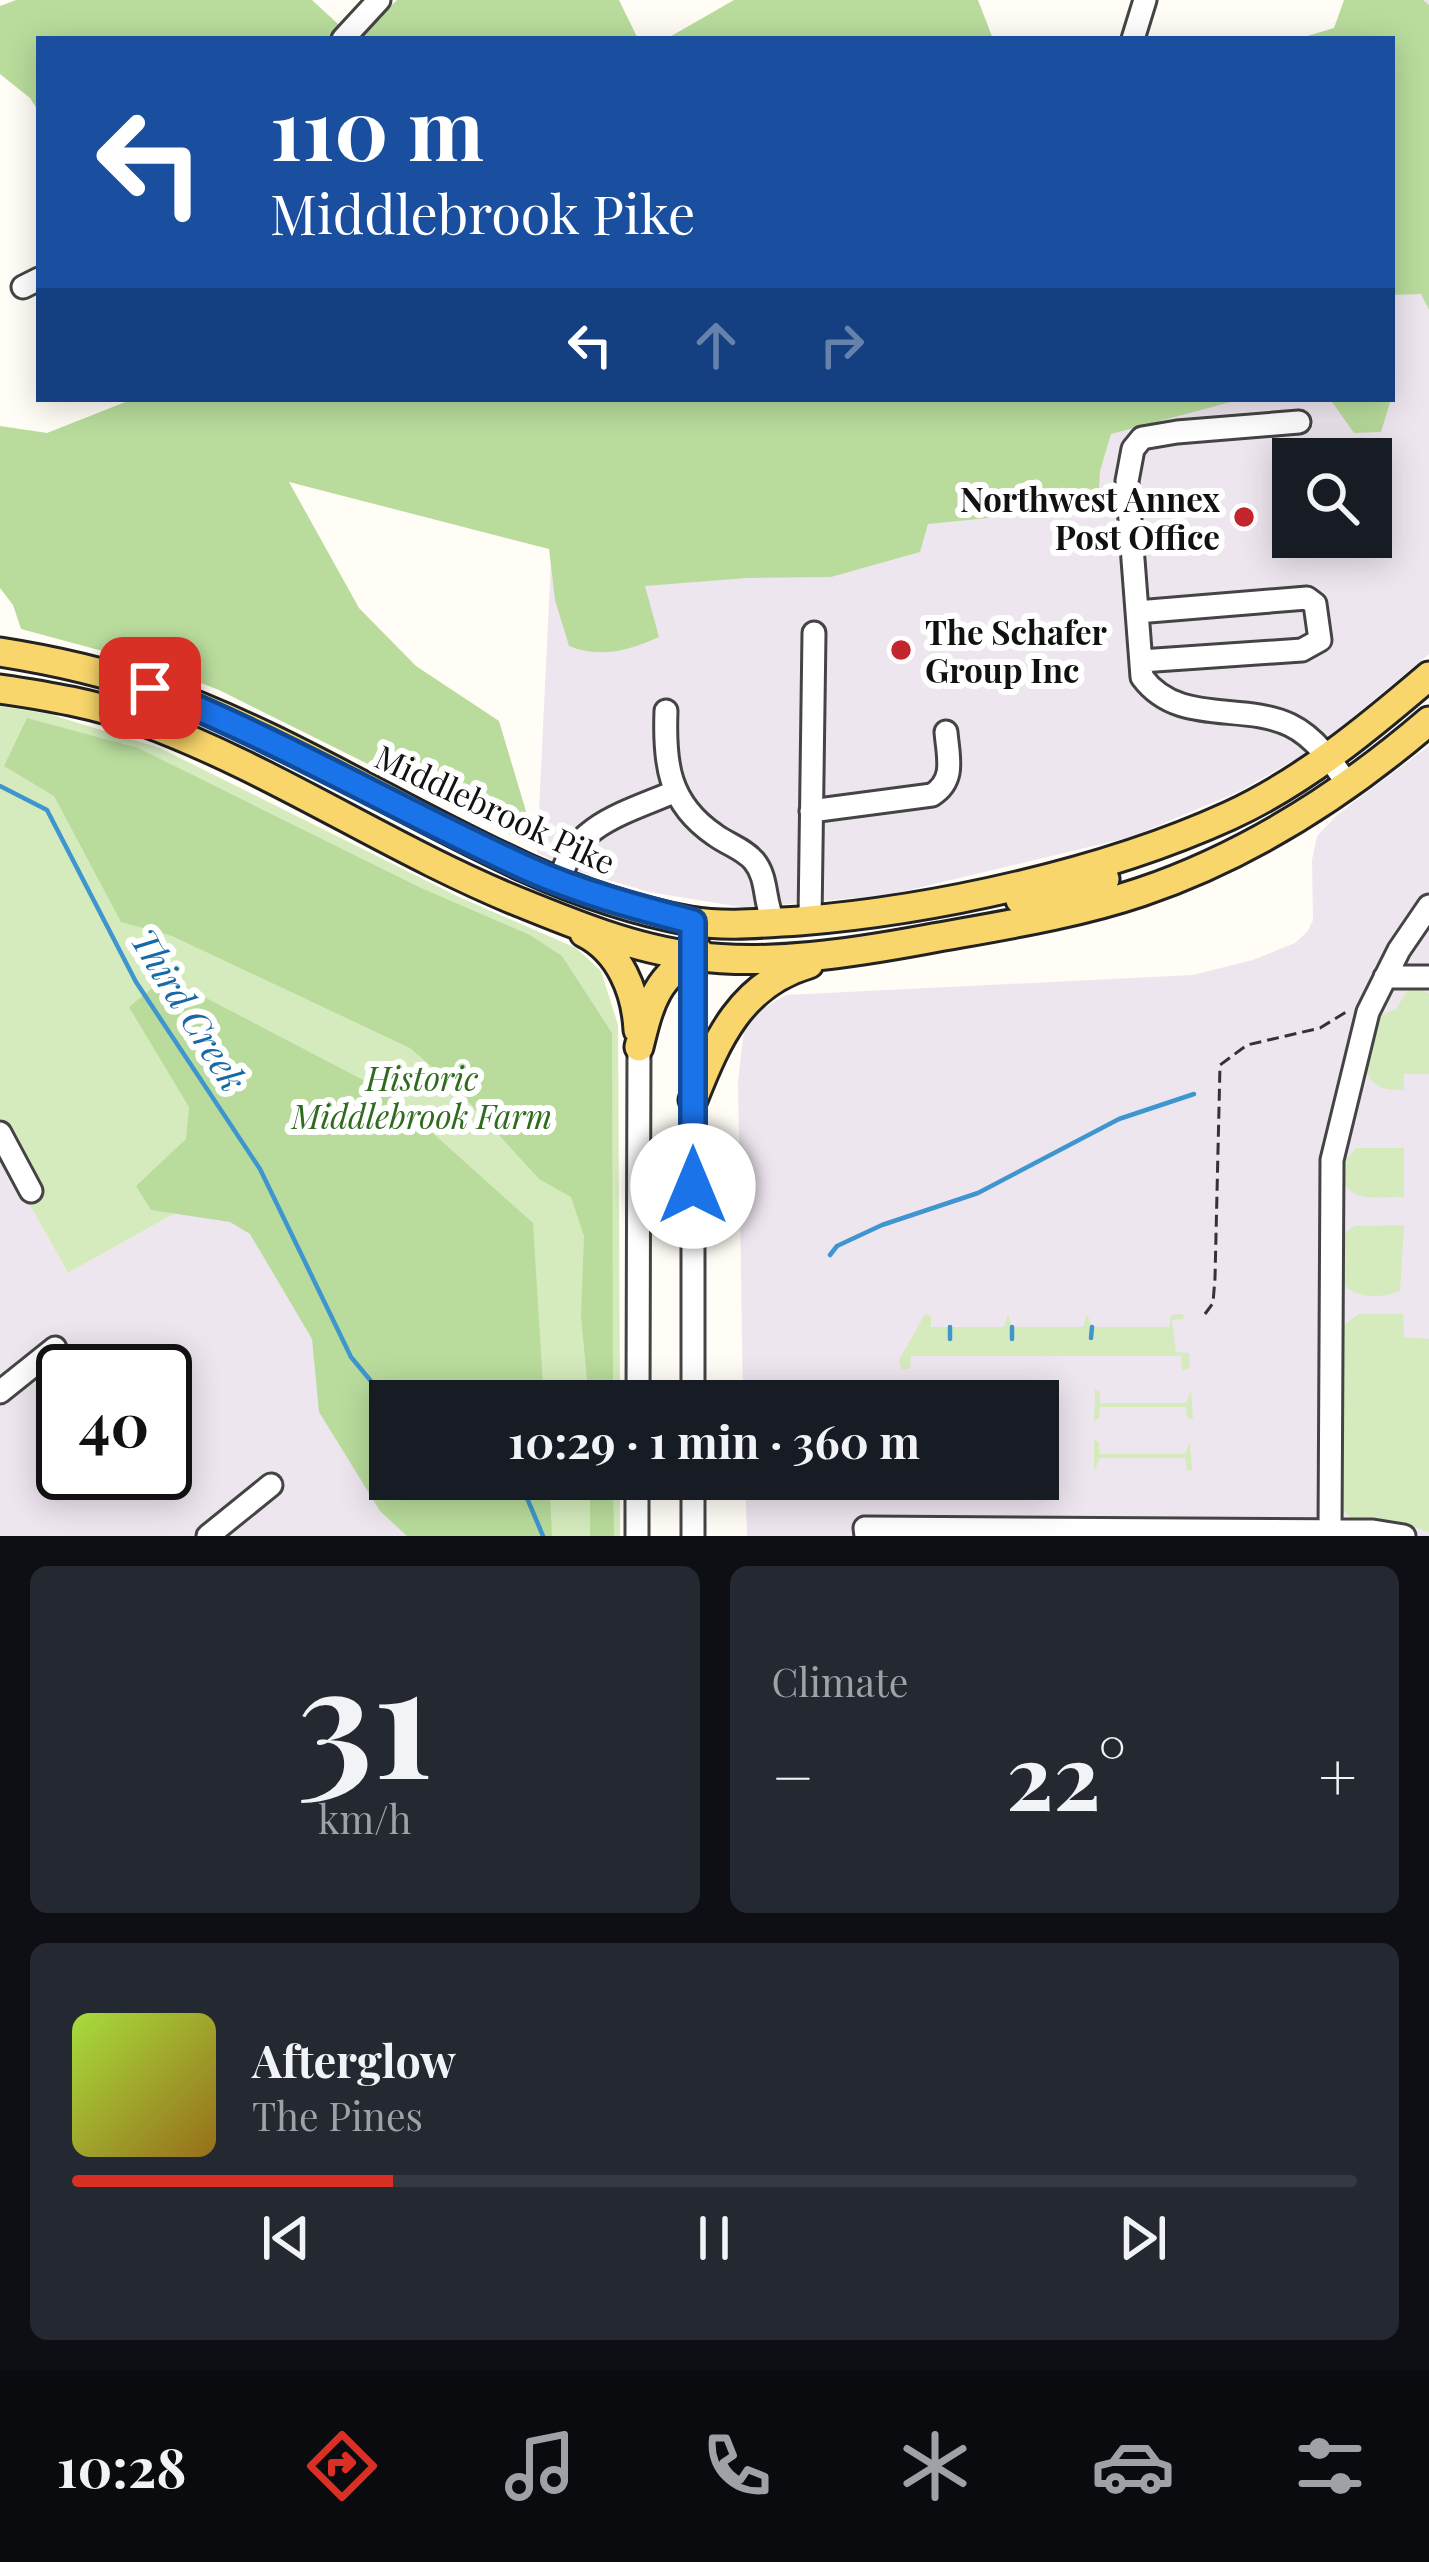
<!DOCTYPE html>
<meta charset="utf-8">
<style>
:root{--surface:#171b24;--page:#242831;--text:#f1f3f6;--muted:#9ea1a6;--line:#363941;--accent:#d93025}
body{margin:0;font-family:"Playfair Display",serif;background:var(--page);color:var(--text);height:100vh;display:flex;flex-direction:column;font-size:45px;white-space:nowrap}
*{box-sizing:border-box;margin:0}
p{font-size:39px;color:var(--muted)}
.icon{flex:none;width:66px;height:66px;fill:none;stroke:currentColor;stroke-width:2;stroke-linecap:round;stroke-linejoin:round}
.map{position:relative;height:1536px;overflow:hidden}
.side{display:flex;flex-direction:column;gap:30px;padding:30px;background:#0d0f14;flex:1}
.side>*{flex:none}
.top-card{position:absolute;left:36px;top:36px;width:1359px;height:366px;border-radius:0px;box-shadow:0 6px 30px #0003;background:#1a4fa0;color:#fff;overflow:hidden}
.tools{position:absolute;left:1272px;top:438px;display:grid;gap:24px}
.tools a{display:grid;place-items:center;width:120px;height:120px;border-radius:0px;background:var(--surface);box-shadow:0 6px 30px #0003;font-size:60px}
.speed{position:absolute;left:36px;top:1344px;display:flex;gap:24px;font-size:60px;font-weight:700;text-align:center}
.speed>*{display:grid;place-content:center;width:156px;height:156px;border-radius:50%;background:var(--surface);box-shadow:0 6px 30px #0003;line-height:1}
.speed .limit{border:6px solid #111;border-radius:18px;background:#fff;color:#111}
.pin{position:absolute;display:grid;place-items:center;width:102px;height:102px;color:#fff;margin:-51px;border-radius:24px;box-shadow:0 6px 18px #0006}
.me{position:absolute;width:132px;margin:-66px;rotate:0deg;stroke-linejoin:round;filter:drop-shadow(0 0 9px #0008)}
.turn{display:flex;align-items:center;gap:42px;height:252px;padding:0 36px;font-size:54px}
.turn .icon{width:156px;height:156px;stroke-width:2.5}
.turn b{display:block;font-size:84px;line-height:102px}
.lanes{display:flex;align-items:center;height:114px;padding:0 36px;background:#0003;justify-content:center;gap:60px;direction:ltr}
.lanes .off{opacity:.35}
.big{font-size:90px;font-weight:700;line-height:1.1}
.side .widget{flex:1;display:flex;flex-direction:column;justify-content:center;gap:18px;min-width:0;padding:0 42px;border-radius:18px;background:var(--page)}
.side .dial{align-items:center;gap:0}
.dial b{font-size:156px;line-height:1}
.song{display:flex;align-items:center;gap:36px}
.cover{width:144px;height:144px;border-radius:18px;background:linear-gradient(135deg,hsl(80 70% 55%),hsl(40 70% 35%))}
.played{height:12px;border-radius:6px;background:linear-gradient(90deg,var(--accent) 25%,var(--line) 25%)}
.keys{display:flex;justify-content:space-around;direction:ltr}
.heat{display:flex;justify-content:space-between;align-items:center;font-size:66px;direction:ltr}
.side .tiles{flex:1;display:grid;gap:30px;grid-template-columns:1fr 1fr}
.widget:last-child{grid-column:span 2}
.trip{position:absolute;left:369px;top:1380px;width:690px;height:120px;border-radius:0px;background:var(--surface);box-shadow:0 6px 30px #0003;font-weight:700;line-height:120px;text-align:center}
.tab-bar{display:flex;height:192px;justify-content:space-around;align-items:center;background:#090b0e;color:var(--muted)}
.tab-bar .icon{width:84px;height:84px}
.tab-bar .active{color:var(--accent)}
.tab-bar b{font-size:54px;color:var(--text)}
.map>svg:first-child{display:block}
.industrial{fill:#eee6ef;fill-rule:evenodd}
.green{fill:#d5ebbd}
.forest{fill:#b9dc9c}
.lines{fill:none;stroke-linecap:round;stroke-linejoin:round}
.stream{stroke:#3f96cf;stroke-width:4.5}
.minor-casing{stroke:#444;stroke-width:27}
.major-casing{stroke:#222;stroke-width:33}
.path{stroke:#333;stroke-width:3;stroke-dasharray:12 6;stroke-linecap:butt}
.minor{stroke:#fff;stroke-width:21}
.major{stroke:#f9d66b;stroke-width:27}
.route-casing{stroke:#114b97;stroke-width:30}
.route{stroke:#1a73e8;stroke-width:21}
.poi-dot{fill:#c4262e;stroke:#fff;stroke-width:4.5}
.labels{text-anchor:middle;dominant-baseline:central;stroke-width:12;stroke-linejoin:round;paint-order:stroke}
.poi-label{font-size:33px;font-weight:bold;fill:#111;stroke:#fff;text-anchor:end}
.street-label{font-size:33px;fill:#111;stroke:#fff}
.park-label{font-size:33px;font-style:italic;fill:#2f6b1f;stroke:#fff}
.water-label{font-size:36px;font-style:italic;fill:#1768a6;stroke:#fff}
</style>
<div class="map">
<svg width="1429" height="1536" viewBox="0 0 1429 1536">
<rect width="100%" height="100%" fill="#fffdf5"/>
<path class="industrial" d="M1368,0H1429V654L1317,747L1238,792L1131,837L888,895L747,908L649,892L567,868L537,853L553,519L1080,399H1392V39ZM1293,459H1371V537H1293Z
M1429,746V1536H747L745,1479H1038V1401H743L738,1082L744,1028L762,1009L786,995L1193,975L1253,960L1295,943L1308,931L1313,920L1312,860L1317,836L1338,814Z
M0,1152L68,1273L240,1177L324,1338L337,1435L424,1536H0ZM63,1371H165V1473H63Z"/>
<path class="green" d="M0,706L49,714L160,748L459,897L576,948L601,971L618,1025L620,1401H390V1479H620V1536H424L388,1493L324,1338L240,1177L68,1273L0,1152Z
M1410,986L1429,993V1074H1404V1090C1385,1091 1371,1087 1365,1068L1377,1017L1396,1009Z
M1356,1148H1404V1197C1374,1197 1343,1205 1340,1166Z
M1404,1225L1400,1291C1382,1298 1360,1299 1345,1286L1339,1236L1355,1226Z
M925,1314L931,1316V1327H1004L1008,1314L1012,1327H1083L1087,1314L1092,1327H1169L1171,1315L1183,1314L1184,1319L1172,1320L1176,1352L1189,1353L1190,1368L1182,1371L1181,1356H911L910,1368L902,1370L899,1360Z
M1359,1314H1403L1404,1337L1429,1339V1532L1398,1522L1355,1521L1343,1511L1338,1342L1341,1327Z
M1095,1389L1100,1392V1403H1186L1191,1390L1193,1419L1187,1418L1186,1407H1100L1099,1418L1094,1421Z
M1094,1440L1099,1443V1454H1185L1190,1441L1192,1470L1187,1471L1185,1458H1100L1094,1472Z"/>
<path class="forest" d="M16,0H312L338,24L362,34L397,0H619L638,39H39V112L30,98L0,74V6Z
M734,0H978L993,39H666Z
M1344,0H1423L1429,5V310L1421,294L1392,295V39H1297L1334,28Z
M133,399H1242L1111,434L1100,471L1098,507L928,524L920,552L831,577L747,578L645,586L659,637C631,650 600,659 569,646L555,600L549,549L289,482L359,608L416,666L499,721L537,848L219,690L151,664L21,629L13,605L0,588V426L47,433Z
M1330,399H1391L1381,432L1354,433Z
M27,718L138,748L421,888L530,935L562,956L612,1033L613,1401H589L581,1316L584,1236L571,1197L539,1179L454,1086L410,1048L172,936L121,922L54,796L4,766Z
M166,977L388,1093L533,1223L544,1401H390V1479H549L552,1536H407L380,1511L319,1412L312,1339L250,1234L230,1222L151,1210L136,1186L186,1139L189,1107L129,1007Z
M590,1479H613L614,1536H590Z"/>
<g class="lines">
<path class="stream" d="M0,786L47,810L136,982L260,1169L351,1357L390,1404
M830,1255L837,1246L882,1225L978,1193L1119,1119L1194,1094
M950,1327V1339
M1091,1338L1092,1327
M1012,1339V1327
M519,1479L543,1536"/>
<defs>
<path id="minor" d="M343,39L379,0
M1133,39L1145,0
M23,287L39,279
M1299,422L1177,432L1142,438L1133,449L1127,481L1142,677C1178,726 1241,702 1290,725C1315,737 1333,763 1349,786
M1137,612L1307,598L1315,604L1320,640L1302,650L1141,661
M666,711C664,763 668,803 715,835C727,844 744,849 754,861C769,879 763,904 775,923
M811,811L932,795C956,780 948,757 946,732
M561,881C569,825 631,811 676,791
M810,920L814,633
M693,922V1401
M1385,977H1429
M0,1133L31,1191
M0,1392L55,1348
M638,1401L639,1047
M693,1479V1536
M1330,1533L1332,1160L1368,1012L1399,950L1429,906
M208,1536L271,1485
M637,1536V1479
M866,1536L865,1528L1373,1531L1404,1536"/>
<path id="major" d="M0,652C51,660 101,671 150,688C281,733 400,811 526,868C577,891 635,911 690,921C725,927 763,923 799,921C935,910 1104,873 1229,816C1303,782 1367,729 1429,676
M0,689C48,696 96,704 142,721C273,769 391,850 519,902C573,924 634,949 693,956C769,966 853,953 928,939C999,926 1073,915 1141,892C1247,856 1344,794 1429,721
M1020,900L1105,879
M584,933C620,951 636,992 638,1030
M639,1047C650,1002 657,975 700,953
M693,1100C717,1039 741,984 809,964"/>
</defs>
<use href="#minor" class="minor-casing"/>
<use href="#major" class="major-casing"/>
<path class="path" d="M1205,1314L1213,1303L1215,1278L1220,1065L1247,1045L1320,1028L1346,1012"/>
<use href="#minor" class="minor"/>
<use href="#major" class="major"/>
</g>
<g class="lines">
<defs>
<path id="route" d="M150,688C279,740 399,810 526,868C579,892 636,907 693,922V1186"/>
</defs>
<use href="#route" class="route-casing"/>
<use href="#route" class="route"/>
</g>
<g class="poi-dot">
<circle cx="1244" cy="517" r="12"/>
<circle cx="901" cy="650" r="12"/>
</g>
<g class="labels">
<g class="poi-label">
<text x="1220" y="498">Northwest Annex<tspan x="1220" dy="38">Post Office</tspan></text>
<text x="925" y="631" text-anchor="start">The Schafer<tspan x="925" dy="38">Group Inc</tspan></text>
</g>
<g class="street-label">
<text transform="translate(496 808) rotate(25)">Middlebrook Pike</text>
</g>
<g class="park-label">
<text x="422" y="1077">Historic<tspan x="422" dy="38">Middlebrook Farm</tspan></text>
</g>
<g class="water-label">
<text transform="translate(190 1009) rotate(58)">Third Creek</text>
</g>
</g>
</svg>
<div class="tools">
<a><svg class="icon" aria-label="search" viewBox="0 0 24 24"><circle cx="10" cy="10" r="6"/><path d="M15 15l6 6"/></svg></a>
</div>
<div class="speed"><div class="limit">40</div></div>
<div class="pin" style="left:150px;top:688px;background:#d93025"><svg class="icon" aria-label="arrive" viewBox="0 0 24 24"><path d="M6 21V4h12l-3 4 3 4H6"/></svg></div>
<svg class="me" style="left:693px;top:1186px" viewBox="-20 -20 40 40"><circle r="19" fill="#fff"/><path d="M0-13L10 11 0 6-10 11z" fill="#1a73e8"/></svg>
<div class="trip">10:29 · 1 min · 360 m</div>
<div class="top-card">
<div class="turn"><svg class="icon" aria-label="left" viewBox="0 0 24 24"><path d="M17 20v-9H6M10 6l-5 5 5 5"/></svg><div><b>110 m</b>Middlebrook Pike</div></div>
<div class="lanes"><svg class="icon" aria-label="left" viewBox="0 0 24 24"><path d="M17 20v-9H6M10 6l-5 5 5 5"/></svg><svg class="icon off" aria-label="ahead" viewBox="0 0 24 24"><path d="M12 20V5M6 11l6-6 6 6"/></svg><svg class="icon off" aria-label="right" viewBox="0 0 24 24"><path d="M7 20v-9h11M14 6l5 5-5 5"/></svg></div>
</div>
</div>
<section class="side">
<div class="tiles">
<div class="widget dial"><b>31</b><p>km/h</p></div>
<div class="widget"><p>Climate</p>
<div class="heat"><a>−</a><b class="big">22°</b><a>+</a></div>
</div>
<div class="widget">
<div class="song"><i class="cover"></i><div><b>Afterglow</b><p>The Pines</p></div></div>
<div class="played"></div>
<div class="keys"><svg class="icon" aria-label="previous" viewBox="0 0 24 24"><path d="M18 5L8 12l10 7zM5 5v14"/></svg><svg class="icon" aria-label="pause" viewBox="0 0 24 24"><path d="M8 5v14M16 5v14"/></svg><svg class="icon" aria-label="next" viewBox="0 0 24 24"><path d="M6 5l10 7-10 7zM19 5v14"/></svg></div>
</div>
</div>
</section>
<nav class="tab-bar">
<b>10:28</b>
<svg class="icon active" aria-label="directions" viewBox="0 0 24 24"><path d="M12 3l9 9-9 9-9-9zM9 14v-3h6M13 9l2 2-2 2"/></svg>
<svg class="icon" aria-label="music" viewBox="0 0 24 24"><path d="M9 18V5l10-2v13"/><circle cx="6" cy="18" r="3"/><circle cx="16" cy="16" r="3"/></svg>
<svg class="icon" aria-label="phone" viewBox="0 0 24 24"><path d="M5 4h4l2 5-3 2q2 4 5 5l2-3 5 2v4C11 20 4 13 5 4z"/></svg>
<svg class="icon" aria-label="climate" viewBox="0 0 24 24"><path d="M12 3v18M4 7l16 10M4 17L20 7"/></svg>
<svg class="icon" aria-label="car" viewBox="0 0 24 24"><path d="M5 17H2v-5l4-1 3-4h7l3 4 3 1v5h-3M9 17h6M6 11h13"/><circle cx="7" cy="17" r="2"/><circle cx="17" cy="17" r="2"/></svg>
<svg class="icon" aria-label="filters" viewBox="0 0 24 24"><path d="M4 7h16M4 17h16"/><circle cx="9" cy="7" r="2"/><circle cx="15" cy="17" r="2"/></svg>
</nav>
